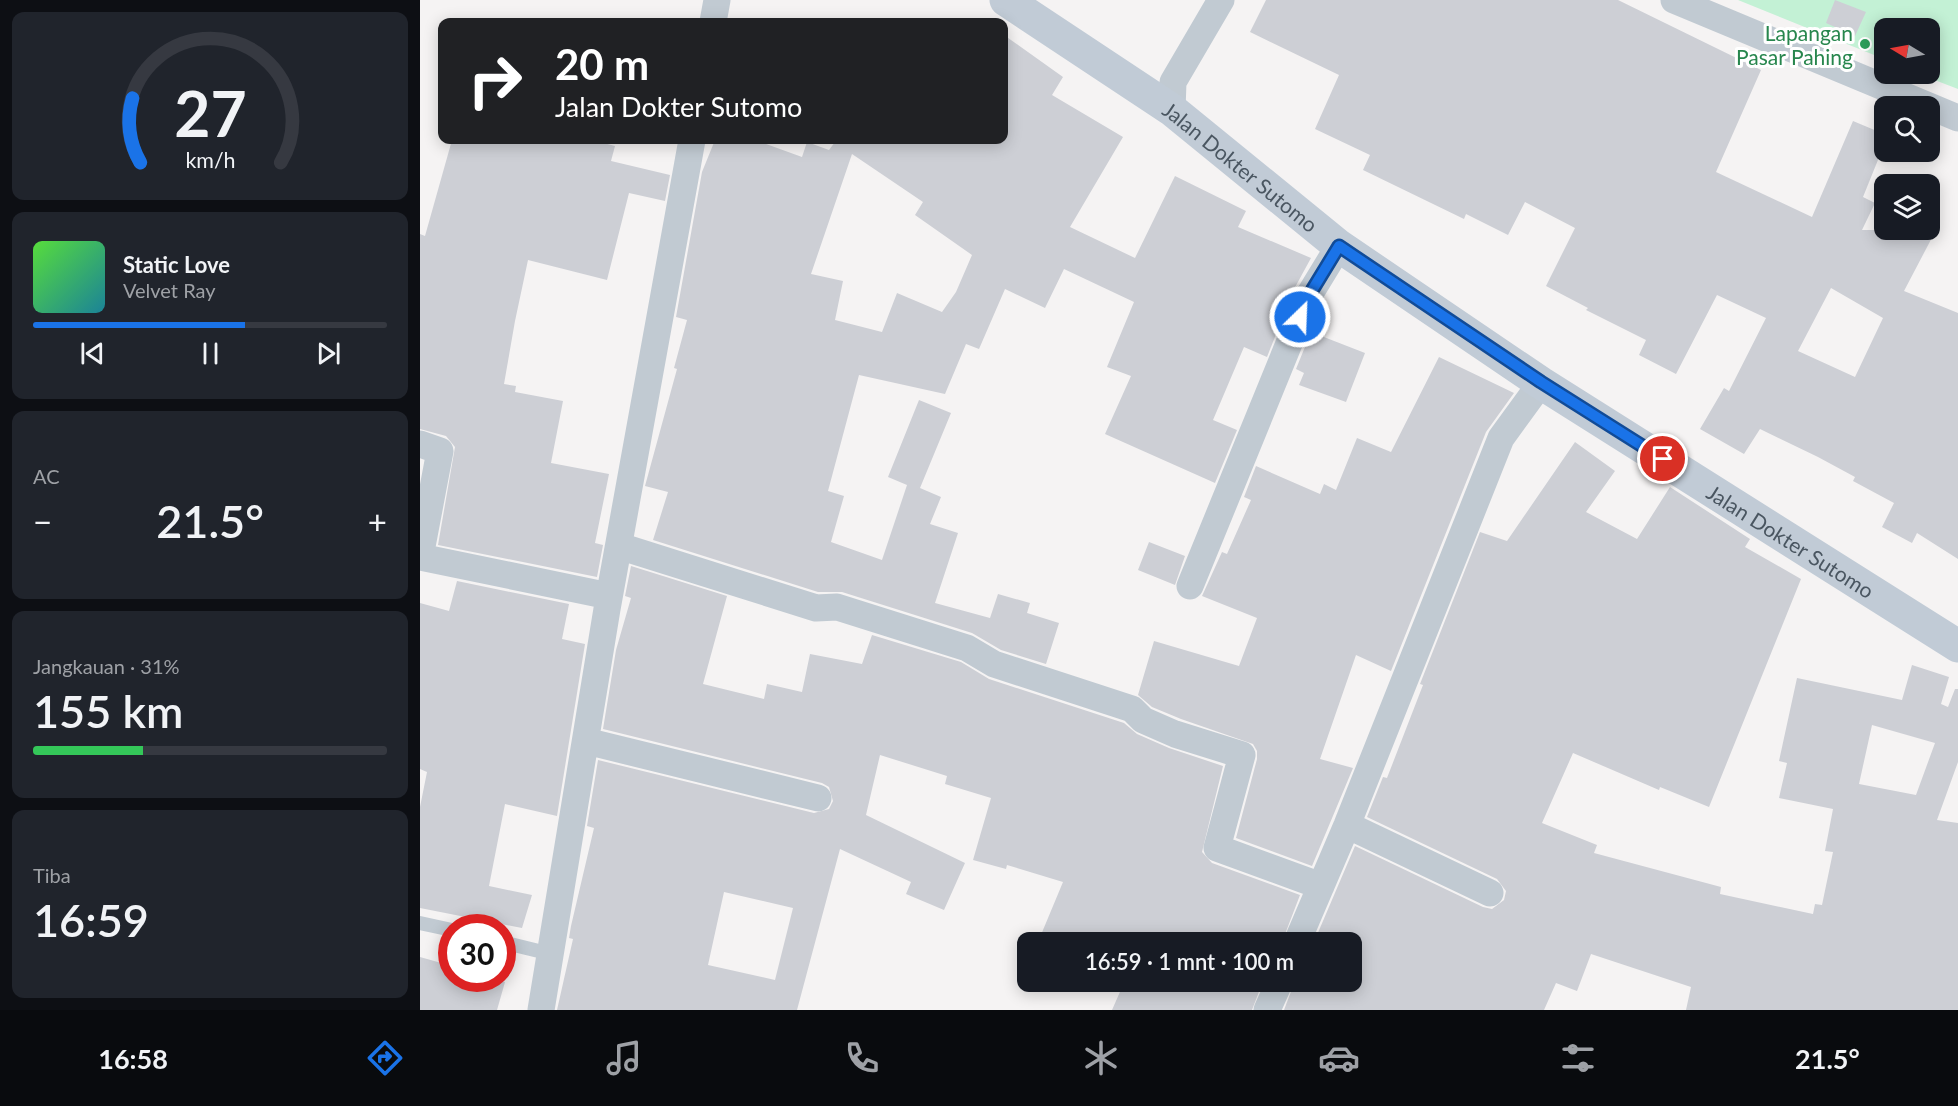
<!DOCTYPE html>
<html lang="id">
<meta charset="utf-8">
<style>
:root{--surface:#171b24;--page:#20242c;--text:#f1f3f6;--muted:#9ea1a6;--line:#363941;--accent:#1a73e8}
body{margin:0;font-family:Lato,sans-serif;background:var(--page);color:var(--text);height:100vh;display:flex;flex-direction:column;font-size:22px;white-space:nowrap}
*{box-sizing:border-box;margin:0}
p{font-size:20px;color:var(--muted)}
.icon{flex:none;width:33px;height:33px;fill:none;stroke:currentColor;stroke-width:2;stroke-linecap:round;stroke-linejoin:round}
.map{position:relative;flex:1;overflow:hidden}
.sheet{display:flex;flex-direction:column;gap:12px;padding:12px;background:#0d0f14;width:420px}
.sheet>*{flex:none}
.top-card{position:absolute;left:18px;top:18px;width:570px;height:126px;border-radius:12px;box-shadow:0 3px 15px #0003;background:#202124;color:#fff;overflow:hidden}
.needle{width:39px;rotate:280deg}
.buttons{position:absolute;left:1454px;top:18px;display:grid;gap:12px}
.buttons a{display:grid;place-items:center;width:66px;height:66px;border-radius:12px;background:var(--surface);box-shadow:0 3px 15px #0003;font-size:30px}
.speed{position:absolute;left:18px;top:914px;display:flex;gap:12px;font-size:30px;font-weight:700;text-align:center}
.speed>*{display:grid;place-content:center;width:78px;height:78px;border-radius:50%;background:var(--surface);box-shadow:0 3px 15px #0003;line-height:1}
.speed .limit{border:9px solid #d22;background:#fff;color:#111}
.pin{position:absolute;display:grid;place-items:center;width:51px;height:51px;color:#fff;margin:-26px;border:3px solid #fff;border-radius:50%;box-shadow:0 2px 6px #0007}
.me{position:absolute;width:66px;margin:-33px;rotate:24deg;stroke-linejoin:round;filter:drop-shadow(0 0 4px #0008)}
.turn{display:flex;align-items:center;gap:21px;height:126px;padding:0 18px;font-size:27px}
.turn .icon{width:78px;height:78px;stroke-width:2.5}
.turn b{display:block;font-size:42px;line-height:51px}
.big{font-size:45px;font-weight:600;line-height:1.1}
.sheet .tile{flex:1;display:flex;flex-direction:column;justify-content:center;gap:9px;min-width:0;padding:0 21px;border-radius:12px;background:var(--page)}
.sheet .dial{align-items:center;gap:0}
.dial svg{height:156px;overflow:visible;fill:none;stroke:var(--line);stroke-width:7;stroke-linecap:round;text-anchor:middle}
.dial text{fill:var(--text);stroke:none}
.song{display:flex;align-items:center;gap:18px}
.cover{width:72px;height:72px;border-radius:9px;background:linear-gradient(135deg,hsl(110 70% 55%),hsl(190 70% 35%))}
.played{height:6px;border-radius:3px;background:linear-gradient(90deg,var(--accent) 60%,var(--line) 60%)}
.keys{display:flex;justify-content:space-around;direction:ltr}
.heat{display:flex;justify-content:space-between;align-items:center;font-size:33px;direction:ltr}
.charge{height:9px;border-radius:4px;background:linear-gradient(90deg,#34c759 31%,var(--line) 0)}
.trip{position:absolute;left:597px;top:932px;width:345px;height:60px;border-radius:12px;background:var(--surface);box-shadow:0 3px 15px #0003;font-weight:600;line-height:60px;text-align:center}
.dock{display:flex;height:96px;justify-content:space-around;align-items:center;background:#090b0e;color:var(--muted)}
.dock .icon{width:42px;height:42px}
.dock .current{color:var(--accent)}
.dock b{font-size:27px;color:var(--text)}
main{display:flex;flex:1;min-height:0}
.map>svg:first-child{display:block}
.green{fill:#c3f1d5}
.building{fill:#cdcfd5;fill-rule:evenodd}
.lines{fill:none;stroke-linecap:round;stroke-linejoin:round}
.service{stroke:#c1cad2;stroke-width:14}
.minor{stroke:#c1cad2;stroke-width:27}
.secondary{stroke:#c1cbd6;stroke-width:33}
.route-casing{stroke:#114b97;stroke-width:15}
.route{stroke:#1a73e8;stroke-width:10}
.leisure-dot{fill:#2e9e5b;stroke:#fff;stroke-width:2}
.labels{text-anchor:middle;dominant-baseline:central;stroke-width:6;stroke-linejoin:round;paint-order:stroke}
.leisure-label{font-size:21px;fill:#27864d;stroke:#fff;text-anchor:end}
.street-label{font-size:21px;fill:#4a5661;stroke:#fff}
</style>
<main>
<section class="sheet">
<div class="tile dial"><svg viewBox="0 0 100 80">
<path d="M14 69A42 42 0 1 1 86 69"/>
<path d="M14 69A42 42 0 0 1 10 36" stroke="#1a73e8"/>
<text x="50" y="56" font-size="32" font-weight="700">27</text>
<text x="50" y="72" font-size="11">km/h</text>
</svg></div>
<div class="tile">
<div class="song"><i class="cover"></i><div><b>Static Love</b><p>Velvet Ray</p></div></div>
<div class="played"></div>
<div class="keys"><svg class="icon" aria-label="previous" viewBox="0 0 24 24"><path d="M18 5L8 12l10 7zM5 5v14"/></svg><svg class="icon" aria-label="pause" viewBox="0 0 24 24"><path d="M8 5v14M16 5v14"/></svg><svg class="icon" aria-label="next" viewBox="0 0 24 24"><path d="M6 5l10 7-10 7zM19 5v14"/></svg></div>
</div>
<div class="tile"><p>AC</p>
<div class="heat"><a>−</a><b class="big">21.5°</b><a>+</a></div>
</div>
<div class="tile"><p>Jangkauan · 31%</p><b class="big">155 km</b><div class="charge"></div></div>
<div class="tile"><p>Tiba</p><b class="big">16:59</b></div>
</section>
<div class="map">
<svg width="1538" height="1010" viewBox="0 0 1538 1010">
<rect width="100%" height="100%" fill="#f5f3f3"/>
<path class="green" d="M1318,0H1538V89L1499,74H1509V28H1464V59Z"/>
<path class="building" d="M846,0H1198L1341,70L1296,172L1392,217L1433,121L1464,134V145L1443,197L1455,203L1442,230H1516L1484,291L1538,313V559L1497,533L1492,543L1462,527L1474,503L1433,481L1435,477L1398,457L1340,429L1324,454L1280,429L1304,388L1309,391L1346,318L1297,295L1256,374L1219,355L1226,340L1166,310L1168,308L1126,286L1155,228L1105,202L1088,235L1046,214L1044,219L943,170L950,155L895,129L919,75L830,32ZM1411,288L1463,318L1435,377L1378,351Z
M1415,0L1446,12L1435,36L1406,23Z
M584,35L643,77L632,95L703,137L650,227L715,258L755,176L826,211L818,227L891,258L873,291L847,357L824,347L793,420L817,430L795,483L685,434L711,376L687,367L714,302L644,269L625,308L585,289L559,349L546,344L525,394L439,375L408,491L424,496L411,542L462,560L487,485L468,477L499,400L531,413L500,488L521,497L510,524L538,533L515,603L570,618L578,594L610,603L607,613L639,623L626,664L581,650L552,633L422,592H398L233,540L248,492L225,486L257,369L254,368L267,320L256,317L282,172L295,140H335L382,157L387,142L409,150L415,142L412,140H584ZM432,154L503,202L495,215L552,255L536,292L522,312L477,293L462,332L415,320L423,281L391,274Z
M32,140H172L195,146L191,161L250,175L245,201L209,193L187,280L108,260L95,321L84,384L96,386L95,392L143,401L131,463L189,474L175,543L183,545L177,577L18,545L35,447L26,436L0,429V234L5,236Z
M891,332L945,353L926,402L879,385L884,373L876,369Z
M1019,357L1094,393L1066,432L971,671L936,655L900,759L933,768L892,866L816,838L837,759V751L833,744L761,719L732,707L718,695L734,641L819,666L837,618L782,596L802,552L807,554L831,500L824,497L836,466L900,494L904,484L916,490L937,438L971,452Z
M1155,442L1195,471L1166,512L1217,539L1250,487L1330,539L1325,547L1381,579L1289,807L1240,787L1239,790L1153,753L1122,823L1177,845L1174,853L1301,887L1300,894L1393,914L1395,904L1402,905L1413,852L1405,851L1413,809L1359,798L1367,763L1359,761L1377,678L1482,700L1492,665L1529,677L1521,704L1528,707L1535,689H1538V762L1517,820L1538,823V1010H1266L1271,987L1171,954L1157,991L1136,983L1124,1010H864L875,981H932V942H894L935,846L1063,907L1072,909L1084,900L1086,891L1077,879L947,817L963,777L967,778L1003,685L1000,684L1060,532L1087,541ZM1452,725L1515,743L1496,795L1439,784Z
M729,542L765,556L755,585L718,570Z
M211,566L307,596L283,684L344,699L347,684L382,692L390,654L442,664L452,635L541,662L569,679L704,723L717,734L749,748L803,766L782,852L792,863L880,895L862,942H618L643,882L587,865L586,869L553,860L571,798L525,784L527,776L460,755L446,815L545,863L524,910L486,894L491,882L420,849L377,1010H137L153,939L149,938L151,926L174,828L167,826L178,760L394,813L409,809L413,801L409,787L402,783L183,729L196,650L211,598L205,596ZM304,892L373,908L355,980L288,965Z
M37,581L149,604L142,639L165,644L137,816L85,804L69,886L112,895L102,928L0,908V807L7,772L0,769V603L29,611Z
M0,957L32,966V978H71L85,982L77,1010H0Z
M694,981H843L832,1010H692L703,985Z"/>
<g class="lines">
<path class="service" d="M0,923L32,930
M82,942L131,954"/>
<path class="minor" d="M1254,0L1538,118
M293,22L297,0
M752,110L753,82L801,0
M0,444L20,451L0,557L189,596
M199,546L396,608L417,607L547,648L574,664L712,709L723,720L755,734L822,755L797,848L901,886
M770,586L888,297L919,246
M166,741L398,798
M927,825L1070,893
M877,942L927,825L1081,438L1121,383
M121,1010L187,609L272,140
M847,1010L860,981"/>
<path class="secondary" id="s1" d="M586,0L752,110L919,246L1121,383L1538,646"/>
</g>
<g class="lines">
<defs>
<path id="route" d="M880,317L888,297L919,246L1121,382L1243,459"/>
</defs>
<use href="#route" class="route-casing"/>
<use href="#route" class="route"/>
</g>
<circle class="leisure-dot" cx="1445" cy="44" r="6"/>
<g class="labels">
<g class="leisure-label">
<text x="1433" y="32">Lapangan<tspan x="1433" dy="24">Pasar Pahing</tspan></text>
</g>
<g class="street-label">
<text stroke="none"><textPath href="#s1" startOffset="288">Jalan Dokter Sutomo</textPath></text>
<text stroke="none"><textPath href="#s1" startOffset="954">Jalan Dokter Sutomo</textPath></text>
</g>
</g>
</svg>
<div class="buttons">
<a><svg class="needle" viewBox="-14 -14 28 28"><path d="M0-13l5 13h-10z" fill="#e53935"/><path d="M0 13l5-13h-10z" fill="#9ea1a6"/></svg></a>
<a><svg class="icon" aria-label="search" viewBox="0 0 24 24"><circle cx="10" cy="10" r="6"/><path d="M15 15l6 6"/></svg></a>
<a><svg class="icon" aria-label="layers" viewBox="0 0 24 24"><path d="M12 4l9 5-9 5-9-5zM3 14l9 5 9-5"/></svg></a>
</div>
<div class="speed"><div class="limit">30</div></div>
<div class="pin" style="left:1243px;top:459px;background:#d93025"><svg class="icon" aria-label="arrive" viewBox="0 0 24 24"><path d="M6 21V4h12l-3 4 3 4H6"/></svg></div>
<svg class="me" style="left:880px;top:317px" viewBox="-20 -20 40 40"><circle r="17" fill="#1a73e8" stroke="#fff" stroke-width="3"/><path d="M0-11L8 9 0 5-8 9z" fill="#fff"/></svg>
<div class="trip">16:59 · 1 mnt · 100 m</div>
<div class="top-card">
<div class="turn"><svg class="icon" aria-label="right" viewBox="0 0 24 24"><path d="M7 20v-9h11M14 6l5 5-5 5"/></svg><div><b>20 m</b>Jalan Dokter Sutomo</div></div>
</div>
</div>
</main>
<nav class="dock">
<b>16:58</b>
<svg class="icon current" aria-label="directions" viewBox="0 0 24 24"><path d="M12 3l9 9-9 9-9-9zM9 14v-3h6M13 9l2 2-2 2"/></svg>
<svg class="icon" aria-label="music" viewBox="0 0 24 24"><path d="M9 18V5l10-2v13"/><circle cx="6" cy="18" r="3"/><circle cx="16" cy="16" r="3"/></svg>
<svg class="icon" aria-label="phone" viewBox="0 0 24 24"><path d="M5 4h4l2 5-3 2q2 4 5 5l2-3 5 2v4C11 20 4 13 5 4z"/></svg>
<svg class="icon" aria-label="climate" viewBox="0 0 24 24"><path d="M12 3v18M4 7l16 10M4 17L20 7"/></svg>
<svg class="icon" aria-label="car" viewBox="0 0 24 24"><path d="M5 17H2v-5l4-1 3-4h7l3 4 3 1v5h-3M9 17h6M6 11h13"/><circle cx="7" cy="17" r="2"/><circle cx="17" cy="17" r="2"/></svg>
<svg class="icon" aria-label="filters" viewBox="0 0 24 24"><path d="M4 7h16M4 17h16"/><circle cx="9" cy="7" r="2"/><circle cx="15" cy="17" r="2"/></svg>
<b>21.5°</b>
</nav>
